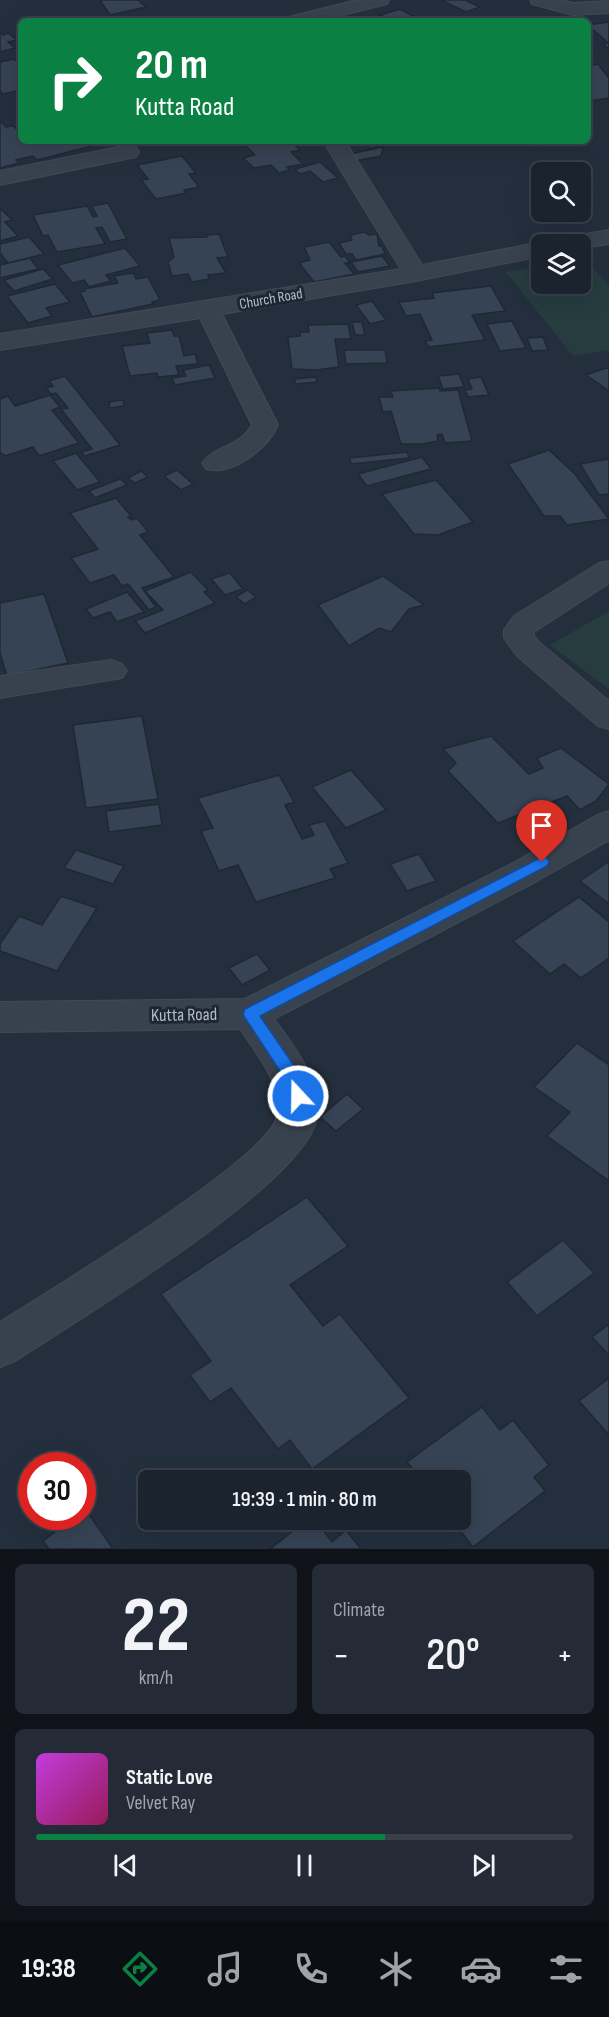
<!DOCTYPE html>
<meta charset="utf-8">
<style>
:root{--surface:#1b232e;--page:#242b36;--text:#f1f3f6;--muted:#a0a4aa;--line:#39404a;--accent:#0b8043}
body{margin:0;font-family:"Sofia Sans Condensed",sans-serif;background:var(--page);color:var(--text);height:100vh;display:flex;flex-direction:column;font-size:22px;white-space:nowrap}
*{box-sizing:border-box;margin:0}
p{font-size:20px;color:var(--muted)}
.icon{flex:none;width:33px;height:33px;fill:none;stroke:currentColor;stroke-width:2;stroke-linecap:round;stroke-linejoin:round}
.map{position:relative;height:1549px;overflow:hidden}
.panel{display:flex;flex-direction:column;gap:15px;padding:15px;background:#0f1319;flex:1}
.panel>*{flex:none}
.hud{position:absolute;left:18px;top:18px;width:573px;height:126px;border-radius:9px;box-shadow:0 6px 24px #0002,0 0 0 2px var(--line);background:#0b8043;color:#fff;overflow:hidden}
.controls{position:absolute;left:531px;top:162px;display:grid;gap:12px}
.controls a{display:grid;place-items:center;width:60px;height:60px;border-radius:9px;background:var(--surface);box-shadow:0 6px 24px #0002,0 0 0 2px var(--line);font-size:30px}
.speed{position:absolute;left:18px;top:1452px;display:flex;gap:12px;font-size:30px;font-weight:700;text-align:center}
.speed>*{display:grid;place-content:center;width:78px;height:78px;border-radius:50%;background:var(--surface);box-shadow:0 6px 24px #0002,0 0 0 2px var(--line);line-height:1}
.speed .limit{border:9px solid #d22;background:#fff;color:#111}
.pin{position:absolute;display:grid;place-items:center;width:51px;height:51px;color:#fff;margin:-62px -26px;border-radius:50% 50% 50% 0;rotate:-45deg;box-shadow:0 0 6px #0007}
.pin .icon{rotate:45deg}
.me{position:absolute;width:66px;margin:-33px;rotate:339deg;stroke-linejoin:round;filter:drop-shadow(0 0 4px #0008)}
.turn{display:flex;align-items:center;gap:21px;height:126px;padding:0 18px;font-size:27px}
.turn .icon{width:78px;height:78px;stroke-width:2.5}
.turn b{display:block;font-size:42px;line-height:51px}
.big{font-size:45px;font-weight:600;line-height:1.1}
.panel .card{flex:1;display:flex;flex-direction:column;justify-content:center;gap:9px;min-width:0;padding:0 21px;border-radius:9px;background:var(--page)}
.panel .dial{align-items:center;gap:0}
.dial b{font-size:78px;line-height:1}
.song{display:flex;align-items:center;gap:18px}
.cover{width:72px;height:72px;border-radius:9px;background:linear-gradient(135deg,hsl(290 70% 55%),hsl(330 70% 35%))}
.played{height:6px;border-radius:3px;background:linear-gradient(90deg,var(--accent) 65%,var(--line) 65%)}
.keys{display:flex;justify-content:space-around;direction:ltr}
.heat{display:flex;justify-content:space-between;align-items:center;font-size:33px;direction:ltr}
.panel .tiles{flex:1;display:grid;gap:15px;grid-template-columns:1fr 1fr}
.card:last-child{grid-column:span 2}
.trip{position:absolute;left:138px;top:1470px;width:333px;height:60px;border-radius:9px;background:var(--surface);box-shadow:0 6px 24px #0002,0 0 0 2px var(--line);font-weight:600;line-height:60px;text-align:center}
.dock{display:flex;height:96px;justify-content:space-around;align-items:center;background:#0b0e12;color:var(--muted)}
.dock .icon{width:42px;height:42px}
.dock .current{color:var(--accent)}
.dock b{font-size:27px;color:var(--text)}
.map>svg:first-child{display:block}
.green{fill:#263c3f}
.building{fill:#364354;stroke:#1f2835;stroke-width:1.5}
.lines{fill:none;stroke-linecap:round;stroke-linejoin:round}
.minor-casing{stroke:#414a57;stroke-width:2}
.minor{fill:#38414e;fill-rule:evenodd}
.route{fill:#1a73e8;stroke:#114b97;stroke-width:1.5}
.labels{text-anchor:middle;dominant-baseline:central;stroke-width:6;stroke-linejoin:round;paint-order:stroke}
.far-street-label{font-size:15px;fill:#b4bcc9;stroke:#1d2633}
.street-label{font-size:18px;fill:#b4bcc9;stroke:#1d2633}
</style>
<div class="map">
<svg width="609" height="1549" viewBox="0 0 609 1549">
<rect width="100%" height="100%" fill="#242f3e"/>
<path class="green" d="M584,258L609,286V350L573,356L506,272L541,266L542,284H580L581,259Z
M609,611V689L550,645Z"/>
<path class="building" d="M100,0H138L146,7L110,15Z
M441,0H465L480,7L466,12Z
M400,9L422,21H388L390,20L380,15Z
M609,22V50L603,43H608L588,25Z
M0,32L3,35L8,33L17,40L8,42L15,48L0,52Z
M14,59L21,65V81L18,82L21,90L3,94L0,91V62Z
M598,64L609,78V98L590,101L588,98V66Z
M0,121L6,127L13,126L21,133V141H92L96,145L37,160L33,156L16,160L19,163L0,168Z
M252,141H291L300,150L291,152L303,164L287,167L290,170L279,173L271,165L254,168L243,158L255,155L243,143Z
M363,141H405L370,148Z
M383,147L381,156L354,161L350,154Z
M182,156L196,173L189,174L199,187L184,190L186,193L156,199L141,180L148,179L137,165Z
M320,162L338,178L323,182L310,171L300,174L295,169Z
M108,203L127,239L110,242L102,227L96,228L105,244L57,252L48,235L43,236L33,215L87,206L93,217L97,216L92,206Z
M0,208L12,220L5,222L18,236L0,241Z
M365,232L369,235L377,234L379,246H382L385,254L356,260L352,254H346L339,243L352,240L350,235Z
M219,234L228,257L217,258L226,273L208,275L209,279L192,282L188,274L172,276L168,262L174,257L169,238L207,237V235Z
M29,237L44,254L8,263L0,253V244Z
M329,242L341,257L345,256L350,263H345L354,274L314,282L299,263L310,260L304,247Z
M125,248L140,266L106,275L111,281L89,287L84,280L72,283L58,265Z
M382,256L390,266L358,272L351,262Z
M30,258L38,269L0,278V265Z
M43,269L53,279L14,291L4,280Z
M133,273L136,279L148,277L160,300L152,302L153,304L92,317L80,292L85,291L84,289L118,283L114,276Z
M55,284L70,302L46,308L52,316L28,323L7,296Z
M491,286L505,311L472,315L485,340L429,347L425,341L432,340L420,314L406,316L399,302L434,298L432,293Z
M372,301L386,320L370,324L356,305Z
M512,321L526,348L500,351L487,324Z
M352,322H362L365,335H355Z
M348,324L351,339H335L339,367L316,370L292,369L288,337L300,336V332H309L308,325Z
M172,330L174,336H179L184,356L195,354L198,364L176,366L179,375L158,377L157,373L130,376L122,346L150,343L147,333Z
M543,337L548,350L532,351L527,338Z
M344,350H385L387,363L346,364Z
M209,365L215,378L175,385L172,378L186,376L183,370Z
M609,367V391L586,375Z
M459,374L464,387L443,389L438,376Z
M65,376L120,445L85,456L81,452L92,449L61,409L68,408L56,393L51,394L46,388L53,386L49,381Z
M316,377L317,382L296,384L294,379Z
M481,377L489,395L468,397L465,390L472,389L468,379Z
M439,388L440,391L458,390L472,441L445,443L442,434L437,435L438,441L422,444H401L391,411L383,412L379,397H393L391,391Z
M50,395L60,407L52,410L79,443L39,456L33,447L5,456L0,452V399L8,396L15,406Z
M123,400L124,406L110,408L109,402Z
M549,450L574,473L609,519L567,525L560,516H544L508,464Z
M407,452L409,458L351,464L350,458Z
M76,453L100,482L77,490L53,461Z
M422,457L431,469L367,486L358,474Z
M609,459V494L599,495L580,464Z
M177,470L193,484L181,490L164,476Z
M141,471L148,477L135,483L128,478Z
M120,479L127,485L95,498L89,491Z
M436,480L473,522L438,535L414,534L382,494Z
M116,498L131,516L128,517L131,520L137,518L148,532L140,535L174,577L142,588L156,607L149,610L128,584L122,586L114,575L90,583L71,558L98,549L70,513Z
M191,572L208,590L204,592L215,603L145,633L135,621L163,610L145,591Z
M230,573L243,589L225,595L211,579Z
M383,576L424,605L409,609L391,632L379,628L349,646L318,605Z
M247,590L256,597L245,604L236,597Z
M127,592L144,612L117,622L110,612L93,618L86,609Z
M44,594L68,663L7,676L0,653V603Z
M142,716L158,799L86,808L73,725Z
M491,736L529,774L543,768L537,758L561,748L609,784L596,801L580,810L567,796L498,823L448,771L456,763L443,749Z
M351,770L386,810L346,828L312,787Z
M279,775L294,802L285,805L302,839L314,835L309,825L325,821L348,863L330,869L335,878L256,902L238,865L219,871L201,831L213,828L198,798Z
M159,804L162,825L109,832L106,811Z
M76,850L124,866L113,884L64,868Z
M419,854L436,881L407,891L390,864Z
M609,861V904L580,881Z
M61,896L97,908L57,971L0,951V944L19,916L42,925Z
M579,897L609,922V958L581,978L564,964L550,974L513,941Z
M257,954L270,970L242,985L229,968Z
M577,1043L609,1065V1181L547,1136L570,1112L534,1087Z
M347,1094L363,1109L336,1131L320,1117Z
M307,1197L348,1246L290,1285L323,1326L340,1314L409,1398L312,1469L290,1440L278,1449L231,1388L210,1402L190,1375L211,1361L161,1294Z
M563,1240L594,1273L537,1316L507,1282Z
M609,1324V1355L592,1337Z
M609,1378V1435L579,1401Z
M482,1407L500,1430L513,1420L549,1465L534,1477L545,1491L473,1547L452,1520H460V1480H422L407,1462Z
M86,1510L113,1549H49L43,1541L76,1516H82V1512Z
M307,1520H315L332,1542L346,1530L361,1549H270Z
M332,1520H359L361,1522L339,1534Z"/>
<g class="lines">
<defs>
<path id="minor" d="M357,0H389L387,4L319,21H286L289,17Z
M530,0H561L573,3L609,1V13L573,15L532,4Z
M323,141H345L422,265L542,242L551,244H542V256L416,281L222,314L278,425C267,449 233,476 206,469L202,463C214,446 241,446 252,425L200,318L0,350V334L401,269Z
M128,145L136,147L139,152L136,157L0,185V171Z
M609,230V244L580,248V244H552L556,239Z
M609,561V583L534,632V636L539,642L609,701V729L598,726L517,656L504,638V630L514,616L599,563Z
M111,660L122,664L127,671L122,678L0,698V676Z
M609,811V840L537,881L274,1019C294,1045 322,1083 317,1117C307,1183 76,1321 15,1361L0,1367V1322C44,1294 271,1157 277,1116C282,1083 257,1054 240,1029L0,1032V1002L245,999L513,863L597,815Z"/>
</defs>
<use href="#minor" class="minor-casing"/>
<use href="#minor" class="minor"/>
</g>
<path class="route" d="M542,857L547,858L549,862L547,866L260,1016L297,1070L306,1096L303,1101L298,1103L292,1101L284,1077L245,1018L243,1014L245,1009Z"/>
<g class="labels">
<g class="far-street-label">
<text transform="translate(271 299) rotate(-10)">Church Road</text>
</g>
<g class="street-label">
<text transform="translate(184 1015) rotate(-1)">Kutta Road</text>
</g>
</g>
</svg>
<div class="controls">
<a><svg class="icon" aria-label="search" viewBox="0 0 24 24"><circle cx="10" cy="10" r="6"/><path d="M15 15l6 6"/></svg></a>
<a><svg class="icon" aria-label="layers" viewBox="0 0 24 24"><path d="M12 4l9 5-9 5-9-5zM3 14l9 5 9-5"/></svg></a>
</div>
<div class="speed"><div class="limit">30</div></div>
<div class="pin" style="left:542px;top:862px;background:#d93025"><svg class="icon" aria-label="arrive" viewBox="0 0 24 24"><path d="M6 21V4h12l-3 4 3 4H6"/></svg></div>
<svg class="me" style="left:298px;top:1096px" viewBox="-20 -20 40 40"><circle r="17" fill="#1a73e8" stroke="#fff" stroke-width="3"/><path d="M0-11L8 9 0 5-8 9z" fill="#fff"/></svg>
<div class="trip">19:39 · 1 min · 80 m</div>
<div class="hud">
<div class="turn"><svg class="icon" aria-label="right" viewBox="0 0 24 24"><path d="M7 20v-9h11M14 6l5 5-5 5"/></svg><div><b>20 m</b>Kutta Road</div></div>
</div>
</div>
<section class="panel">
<div class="tiles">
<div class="card dial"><b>22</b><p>km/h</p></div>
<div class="card"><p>Climate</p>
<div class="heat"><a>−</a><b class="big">20°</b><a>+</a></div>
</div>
<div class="card">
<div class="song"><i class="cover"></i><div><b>Static Love</b><p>Velvet Ray</p></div></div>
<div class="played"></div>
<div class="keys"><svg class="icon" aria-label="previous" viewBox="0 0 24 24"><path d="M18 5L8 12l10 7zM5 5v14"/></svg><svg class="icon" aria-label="pause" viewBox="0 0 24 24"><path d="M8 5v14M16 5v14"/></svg><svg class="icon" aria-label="next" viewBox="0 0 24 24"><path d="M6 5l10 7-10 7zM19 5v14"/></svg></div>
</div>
</div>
</section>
<nav class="dock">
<b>19:38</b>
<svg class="icon current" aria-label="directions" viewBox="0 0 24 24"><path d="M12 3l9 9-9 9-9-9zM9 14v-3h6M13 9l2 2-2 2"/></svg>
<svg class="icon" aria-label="music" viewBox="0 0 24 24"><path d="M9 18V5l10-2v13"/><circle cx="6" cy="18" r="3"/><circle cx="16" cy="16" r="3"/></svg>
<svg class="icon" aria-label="phone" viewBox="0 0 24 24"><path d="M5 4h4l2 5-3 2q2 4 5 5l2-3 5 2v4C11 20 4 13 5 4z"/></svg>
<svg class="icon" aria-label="climate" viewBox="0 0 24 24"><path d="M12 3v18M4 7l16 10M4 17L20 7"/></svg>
<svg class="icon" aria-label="car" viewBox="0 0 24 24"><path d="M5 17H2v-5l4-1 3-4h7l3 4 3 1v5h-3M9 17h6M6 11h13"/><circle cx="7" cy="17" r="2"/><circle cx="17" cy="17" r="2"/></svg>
<svg class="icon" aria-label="filters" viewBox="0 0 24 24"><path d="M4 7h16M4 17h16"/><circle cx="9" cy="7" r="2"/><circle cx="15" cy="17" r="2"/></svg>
</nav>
